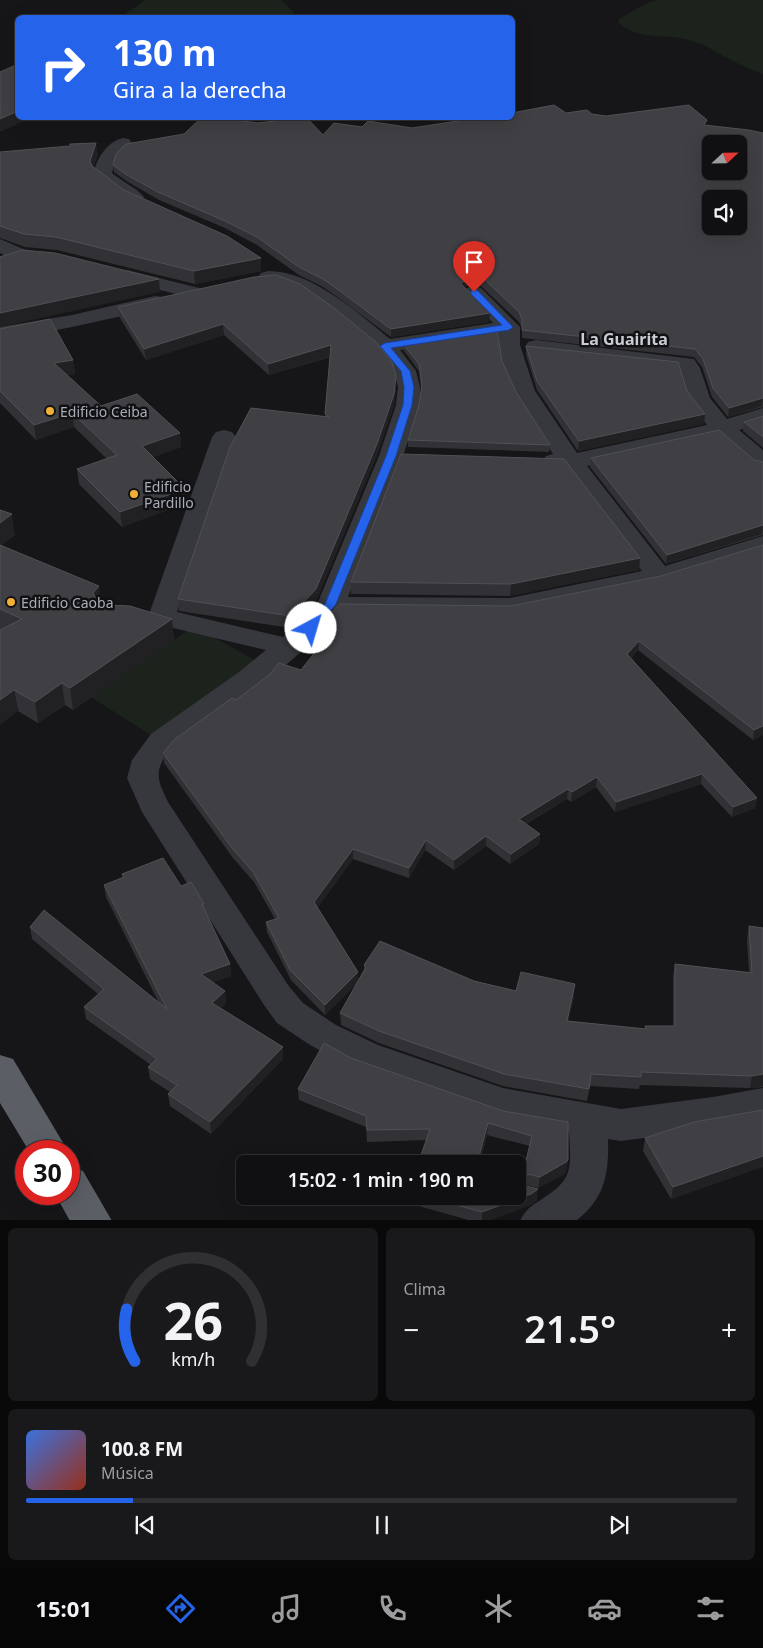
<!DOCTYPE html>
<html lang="es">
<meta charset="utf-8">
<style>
:root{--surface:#101012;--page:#19191b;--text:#f1f3f6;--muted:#9c9d9f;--line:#303032;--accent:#2563eb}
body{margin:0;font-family:"Noto Sans",sans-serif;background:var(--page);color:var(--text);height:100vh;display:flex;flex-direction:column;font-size:19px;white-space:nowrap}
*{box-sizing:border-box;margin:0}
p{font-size:16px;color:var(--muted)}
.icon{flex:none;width:28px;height:28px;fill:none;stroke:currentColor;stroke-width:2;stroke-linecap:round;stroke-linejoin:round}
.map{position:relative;height:1220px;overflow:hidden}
.drawer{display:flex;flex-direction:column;gap:8px;padding:8px;background:#09090a;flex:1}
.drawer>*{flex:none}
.guide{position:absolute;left:15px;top:15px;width:500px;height:105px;border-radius:8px;box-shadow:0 5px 20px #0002,0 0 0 1px var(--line);background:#2563eb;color:#fff;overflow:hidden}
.needle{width:32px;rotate:68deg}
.controls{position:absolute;left:702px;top:135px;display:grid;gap:10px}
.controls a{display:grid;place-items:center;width:45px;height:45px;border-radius:8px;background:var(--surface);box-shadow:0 5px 20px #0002,0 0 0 1px var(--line);font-size:25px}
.speed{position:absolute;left:15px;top:1140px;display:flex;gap:10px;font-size:25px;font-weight:700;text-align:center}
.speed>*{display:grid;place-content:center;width:65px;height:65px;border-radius:50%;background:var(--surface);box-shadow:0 5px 20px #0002,0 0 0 1px var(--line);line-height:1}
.speed .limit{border:8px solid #d22;background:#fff;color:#111}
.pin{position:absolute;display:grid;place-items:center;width:42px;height:42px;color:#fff;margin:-51px -21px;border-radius:50% 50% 50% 0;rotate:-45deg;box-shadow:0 0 5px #0007}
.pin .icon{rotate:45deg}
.me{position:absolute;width:55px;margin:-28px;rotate:39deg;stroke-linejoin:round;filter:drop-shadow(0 0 4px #0008)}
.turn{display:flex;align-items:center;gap:18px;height:105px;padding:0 15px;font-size:22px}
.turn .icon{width:65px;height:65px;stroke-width:2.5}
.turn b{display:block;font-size:35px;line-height:42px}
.big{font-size:38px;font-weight:600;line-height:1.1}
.drawer .widget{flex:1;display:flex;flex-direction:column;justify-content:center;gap:8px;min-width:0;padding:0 18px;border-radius:8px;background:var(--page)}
.drawer .dial{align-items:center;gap:0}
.dial svg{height:130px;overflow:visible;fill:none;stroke:var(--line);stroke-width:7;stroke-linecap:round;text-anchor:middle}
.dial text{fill:var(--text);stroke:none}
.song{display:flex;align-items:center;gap:15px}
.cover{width:60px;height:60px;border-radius:8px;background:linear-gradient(135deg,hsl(220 70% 55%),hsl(10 70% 35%))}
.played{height:5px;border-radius:2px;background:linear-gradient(90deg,var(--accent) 15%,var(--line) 15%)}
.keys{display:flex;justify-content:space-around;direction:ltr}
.heat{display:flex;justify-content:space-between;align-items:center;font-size:28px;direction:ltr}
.drawer .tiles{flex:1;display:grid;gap:8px;grid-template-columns:1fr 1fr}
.widget:last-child{grid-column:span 2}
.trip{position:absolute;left:236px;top:1155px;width:290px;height:50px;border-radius:8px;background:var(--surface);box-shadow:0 5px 20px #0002,0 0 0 1px var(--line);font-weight:600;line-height:50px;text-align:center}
.dock{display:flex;height:80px;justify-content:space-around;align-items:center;background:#060607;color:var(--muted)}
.dock .icon{width:35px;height:35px}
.dock .selected{color:var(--accent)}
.dock b{font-size:22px;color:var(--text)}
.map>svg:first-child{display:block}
.green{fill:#1c231d}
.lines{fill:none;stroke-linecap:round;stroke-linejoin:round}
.minor{fill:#37383d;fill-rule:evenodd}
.trunk{fill:#5b5e65;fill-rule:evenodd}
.wall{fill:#323236}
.shaded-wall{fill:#212124}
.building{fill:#3f3f44;stroke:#4f5156;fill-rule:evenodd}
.route{fill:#2563eb;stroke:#184099}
.poi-dot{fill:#f2b134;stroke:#111113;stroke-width:2}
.labels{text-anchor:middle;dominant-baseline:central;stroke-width:5;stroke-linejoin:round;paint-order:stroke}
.poi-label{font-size:14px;fill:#a8adb8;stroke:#111113;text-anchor:start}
.far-district-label{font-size:16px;font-weight:bold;fill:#c9ccd4;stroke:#111113}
</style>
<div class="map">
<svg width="763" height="1221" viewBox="0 0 763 1221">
<rect width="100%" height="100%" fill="#161618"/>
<path class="green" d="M146,0H281L292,10L295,17H120Z
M657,0H763V74C752,70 741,65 731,60C714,51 704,43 685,39C662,34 638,40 619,23V19L645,4Z
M194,626L256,661L152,736L91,697Z"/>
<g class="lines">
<path class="minor" d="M123,138L129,139L132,143L115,161L112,173C121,181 137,188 144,197L141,201L134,203L108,190L93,174C97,159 106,142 123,138Z
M0,239L28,251L31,255L28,259L0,270V257L4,255L0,253Z
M127,270L203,289L207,293L203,297L196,299L120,280L117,276L120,272Z
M268,271C312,271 357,312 390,339L493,323L463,292L467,288L474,286L481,288L520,327V345L535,391L577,453L707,425L687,399L678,370L536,354L528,352L525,347L528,342L536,340L694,359L700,368L710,398L727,419L763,408V423L739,430L763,450V470L754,468L718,437L587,466L665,566L763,536V552L659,584L510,614L338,613C315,642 286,666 257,687C236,703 172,742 162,762C154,777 162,788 168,802L288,985L303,1003L336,1025L378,1045L503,1088L621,1109L713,1097L763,1088V1120L713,1129L621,1141L608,1139C609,1174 605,1198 576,1221H520C526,1209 531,1206 542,1199C574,1180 571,1166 569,1132L503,1120L352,1067L310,1045L277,1023L264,1005L142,812L127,778L132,760L151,734L239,672L266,650L152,623L148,617L212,437L216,432L224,430L232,432L236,437L177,612L283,637L301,622L318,602L379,456L396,405L398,387L394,372L377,351L335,317L301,293L277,283L261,281L258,277L261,273ZM498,335C498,380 530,418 553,454L546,456L543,461L546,466L564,469L642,571L510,598L348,597L403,456L420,405V387L416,371L400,350Z
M155,296L163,297L166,302L163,307L72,327L0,341V327L72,315Z"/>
<path class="trunk" d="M0,1055L13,1059L68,1151H29L0,1103Z
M69,1166L83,1171L112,1221H70L55,1194H69Z"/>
</g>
<path class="wall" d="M566,113L592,114L606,116L706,125L763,133V407L728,417L712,397L702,367L694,357L522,338V327L518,321L482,287L475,284L466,286L465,288L489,322L391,337L340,299L323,287L299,275L257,245L225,228L159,200L128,182L114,172L113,165L323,135L362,127L412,128L484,119Z
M0,152L98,155L93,167L124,190L261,258V271L195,284L57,250L25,247L0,238Z
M254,277L396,376V387L394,405L377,455L316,601L291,628L179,611L178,599L325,417L330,357L269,375L224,335L146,360L120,318L118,307Z
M0,329L73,360L75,374L67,375L101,406L180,433L181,447L153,457L185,489L186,503L122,527L79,484L77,469L107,459L74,427L36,440L0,403Z
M404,345L502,361L516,392L550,445L549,452L408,447V440L419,405L421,389L419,371L404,351Z
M526,346L687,391L705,414L704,424L578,451L537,390L526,355Z
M763,416V448L743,431L744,422Z
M591,458L754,460L763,462V535L666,564L590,467Z
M0,510L15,535L1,545L102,603L172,619L174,640L73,710L65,705L38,723L18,711L2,629H0Z
M640,558L639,570L510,596L351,594V582Z
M661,576L763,735L753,740L638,650L631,658L757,798L755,808L732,817L701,784L615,812L596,787L571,802L567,799L526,824L540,834L539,844L510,864L486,846L454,870L425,850L409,878L353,859L317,908L358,972V982L325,1015L291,980L267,932L266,922L275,919L254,882L233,858L164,763L163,753L236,700L301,670L328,635H326V631H325V621L511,606Z
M122,874L181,886L205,911L230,964L231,976L213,982L225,991L226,1003L221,1008L283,1047V1059L211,1134L170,1106L168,1094L170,1092L150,1079L148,1067L151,1065L86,1019L84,1007L98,994L32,939L30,927L159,1003L106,897L104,885L123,878Z
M749,926L763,928V1087L750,1088L640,1085L639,1089L590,1086L587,1101L503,1086L379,1043L341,1025L340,1013L364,972V965L474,981L516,991L574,996L568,1021L645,1029V1026H673V976L675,964L749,972L747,939Z
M351,1058L503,1111L568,1160L566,1171L565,1174L538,1188L522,1184L523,1173L530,1146L487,1135L480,1164H418L426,1140L367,1142L366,1127L299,1100L298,1089Z
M763,1110V1167L756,1169L671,1199L643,1151L645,1138Z
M408,1196H518L537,1200L530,1205L488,1221H472L408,1203Z"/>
<path class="shaded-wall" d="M18,111V118H31L0,132V119Z
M96,143L98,155L91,173L90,161Z
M261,258V271L195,284L194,271Z
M475,276V284L466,286L461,292V284L467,278Z
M159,279L160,292L0,327V313Z
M490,313L489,322L391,337V329Z
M223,324L224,335L146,360L144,349Z
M331,345V356L269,375L268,364Z
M73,360L75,374L56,377L54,363Z
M396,376V387L394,405L377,455L316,601L291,628V616Z
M763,398L762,406L728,417L729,408Z
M72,413L74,427L36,440L34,425Z
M705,414L704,424L578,451L579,441Z
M180,433L181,447L144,461L142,446Z
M185,489L186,503L122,527L120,512Z
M12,514L15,535L0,546V523Z
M763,525L762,534L666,564L667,555Z
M640,558L639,570L510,596L511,584Z
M99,586L102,607L95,614L93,593Z
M172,619L174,640L73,710L70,688Z
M639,641L638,650L626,664L627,654Z
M62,683L65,705L38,723L35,702Z
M14,690L18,711L0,725V700Z
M763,726V735L753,740L754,730Z
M702,774L701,784L615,812L616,802Z
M597,777L596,787L571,802L572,792Z
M568,789L567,799L518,828L519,819Z
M757,798L755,808L732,817L733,807Z
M540,834L539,844L510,864L511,854Z
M486,836V846L454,870V860Z
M426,840L425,850L409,878V868Z
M353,849V859L314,912V902Z
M230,964L231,976L203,986L201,974Z
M358,972V982L325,1015V1005Z
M575,984L574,996L566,1033L567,1021Z
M225,991L226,1003L213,1015L212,1003Z
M283,1047V1059L211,1134L210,1122Z
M763,1074V1086L750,1088L752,1076Z
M488,1123L487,1135L480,1164H477Z
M763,1156V1167L756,1169L671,1199L673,1187Z
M568,1160L566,1171L565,1174L538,1188L540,1177Z
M538,1189L537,1200L530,1205L488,1221H482V1212Z"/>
<path class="building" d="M18,64V111L0,119V72Z
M554,105L566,113L587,110L592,114L606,116L689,105L707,120L704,125L749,130L763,133V398L729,408L713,388L703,359L695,349L522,330V319L519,312L483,278L475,276L467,278L461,284L490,313L391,329L340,291L323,279L299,267L257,237L225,221L158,192L127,175L113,165L116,154L126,144L184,134L201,118H221L258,123L301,118H307L323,135L334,123L362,127L368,121L412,128L477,118H482L484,119L492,118H512V113ZM711,144H739V171H711ZM711,199H739V226H711Z
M96,143L90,161L92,166L124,190L227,236L261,258L194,271L56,237L24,234L0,226V152L70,146V144Z
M22,250L55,253L159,279L0,313V257Z
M276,275L300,284L334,308L376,342L392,362L396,376L394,394L377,444L316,589L291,616L178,599L230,447L251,408L329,417L325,414L331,345L268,364L223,324L144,349L118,307L254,277Z
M50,319L73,360L54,363L101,406L137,394L180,433L142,446L185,489L120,512L77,469L117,455L72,413L34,425L0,391V329Z
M497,331L502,361L516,392L550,445L408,440L419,405L422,385L419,364L404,345Z
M526,346L678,362L687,391L705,414L579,441L537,381Z
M763,416V437L744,422Z
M719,430L754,460L763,462V525L667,555L591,458Z
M401,454L564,459L640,558L511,584L351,582Z
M0,510L12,514L0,523Z
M0,545L99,586L93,593L98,602L108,605L130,606L172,619L70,688L62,683L35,702L14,690L0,700V630L22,619L0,609Z
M763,545V726L754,730L639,641L627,654L757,798L733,807L702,774L616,802L597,777L572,792L568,789L519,819L540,834L511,854L486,836L454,860L426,840L409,868L353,849L314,902L358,972L325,1005L290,970L266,922L279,918L253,872L232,848L163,753L175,739L232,698L236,700L269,675L279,663L301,670L335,627L326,625L328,622L325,621L340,604L511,606L661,576Z
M163,858L181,886L191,882L204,904H202L230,964L201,974L225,991L212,1003L283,1047L210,1122L168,1094L177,1085L148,1067L157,1059L84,1007L104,989L30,927L44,910L167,1009L104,885L124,877L122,874Z
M749,926L763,928V1074L752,1076L641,1072V1077L591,1074L589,1089L504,1074L379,1031L340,1013L366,967L364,965L380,941L474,981L516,991L521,972L575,984L567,1021L646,1029L645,1026H675V964L752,973Z
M324,1043L351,1058L503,1111L568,1122V1160L566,1162L540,1177L523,1173L532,1136L488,1123L477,1164H418L430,1129L367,1130L366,1116L298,1089Z
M763,1110V1156L673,1187L645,1138L694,1122Z
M518,1184L538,1189L531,1194L482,1212L423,1196H518Z"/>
<path class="route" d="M471,290H477L513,327L509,330L391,348L410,371L414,387L412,405L396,456L336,604L315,631H307L306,628L307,625L325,604L386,456L403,405L404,387L401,371L380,346L385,343L502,325L471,294Z"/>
<g class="poi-dot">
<circle cx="50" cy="411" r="5"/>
<circle cx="134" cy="494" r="5"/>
<circle cx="11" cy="602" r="5"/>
</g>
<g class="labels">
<g class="poi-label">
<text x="60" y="411">Edificio Ceiba</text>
<text x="144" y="486">Edificio<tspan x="144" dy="16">Pardillo</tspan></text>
<text x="21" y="602">Edificio Caoba</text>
</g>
<g class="far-district-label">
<text x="624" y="339">La Guairita</text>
</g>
</g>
</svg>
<div class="controls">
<a><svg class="needle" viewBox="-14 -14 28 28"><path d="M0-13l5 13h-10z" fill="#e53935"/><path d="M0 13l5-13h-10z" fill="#9c9d9f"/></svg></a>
<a><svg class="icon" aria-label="sound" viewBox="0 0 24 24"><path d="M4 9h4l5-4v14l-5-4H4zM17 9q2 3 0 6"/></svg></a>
</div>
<div class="speed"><div class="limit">30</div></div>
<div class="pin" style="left:474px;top:292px;background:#d93025"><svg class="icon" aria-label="arrive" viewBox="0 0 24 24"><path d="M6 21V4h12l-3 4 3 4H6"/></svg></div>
<svg class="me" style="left:311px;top:628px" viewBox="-20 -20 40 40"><circle r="19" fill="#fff"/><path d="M0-13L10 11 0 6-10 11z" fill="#2563eb"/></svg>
<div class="trip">15:02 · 1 min · 190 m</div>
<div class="guide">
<div class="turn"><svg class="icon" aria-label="right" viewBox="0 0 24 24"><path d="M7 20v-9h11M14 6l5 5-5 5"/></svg><div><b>130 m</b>Gira a la derecha</div></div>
</div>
</div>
<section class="drawer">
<div class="tiles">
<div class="widget dial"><svg viewBox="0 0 100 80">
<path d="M14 69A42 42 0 1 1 86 69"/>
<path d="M14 69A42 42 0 0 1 9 37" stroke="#2563eb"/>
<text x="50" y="56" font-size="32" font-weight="700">26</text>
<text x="50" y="72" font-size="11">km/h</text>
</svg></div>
<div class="widget"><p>Clima</p>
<div class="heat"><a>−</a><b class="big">21.5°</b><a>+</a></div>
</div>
<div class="widget">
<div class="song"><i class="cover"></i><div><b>100.8 FM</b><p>Música</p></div></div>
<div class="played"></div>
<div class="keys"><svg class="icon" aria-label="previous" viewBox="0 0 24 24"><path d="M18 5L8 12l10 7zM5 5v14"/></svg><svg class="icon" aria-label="pause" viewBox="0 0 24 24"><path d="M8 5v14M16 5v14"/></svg><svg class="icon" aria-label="next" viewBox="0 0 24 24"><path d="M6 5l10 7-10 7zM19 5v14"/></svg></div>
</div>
</div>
</section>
<nav class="dock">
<b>15:01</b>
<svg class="icon selected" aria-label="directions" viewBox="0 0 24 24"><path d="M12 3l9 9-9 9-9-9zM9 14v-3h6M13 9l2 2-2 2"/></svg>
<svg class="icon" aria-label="music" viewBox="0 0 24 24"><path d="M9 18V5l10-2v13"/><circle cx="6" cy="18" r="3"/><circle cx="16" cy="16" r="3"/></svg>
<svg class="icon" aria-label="phone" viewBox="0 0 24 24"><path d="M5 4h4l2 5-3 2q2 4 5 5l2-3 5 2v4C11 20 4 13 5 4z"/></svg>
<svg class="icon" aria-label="climate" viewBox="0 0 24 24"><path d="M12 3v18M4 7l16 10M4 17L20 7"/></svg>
<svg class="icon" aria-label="car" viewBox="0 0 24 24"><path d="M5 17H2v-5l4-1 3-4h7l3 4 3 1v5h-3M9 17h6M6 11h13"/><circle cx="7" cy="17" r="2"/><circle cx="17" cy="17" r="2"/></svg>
<svg class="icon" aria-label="filters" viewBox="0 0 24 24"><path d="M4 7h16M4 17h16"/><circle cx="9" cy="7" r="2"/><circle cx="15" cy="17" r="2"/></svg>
</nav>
